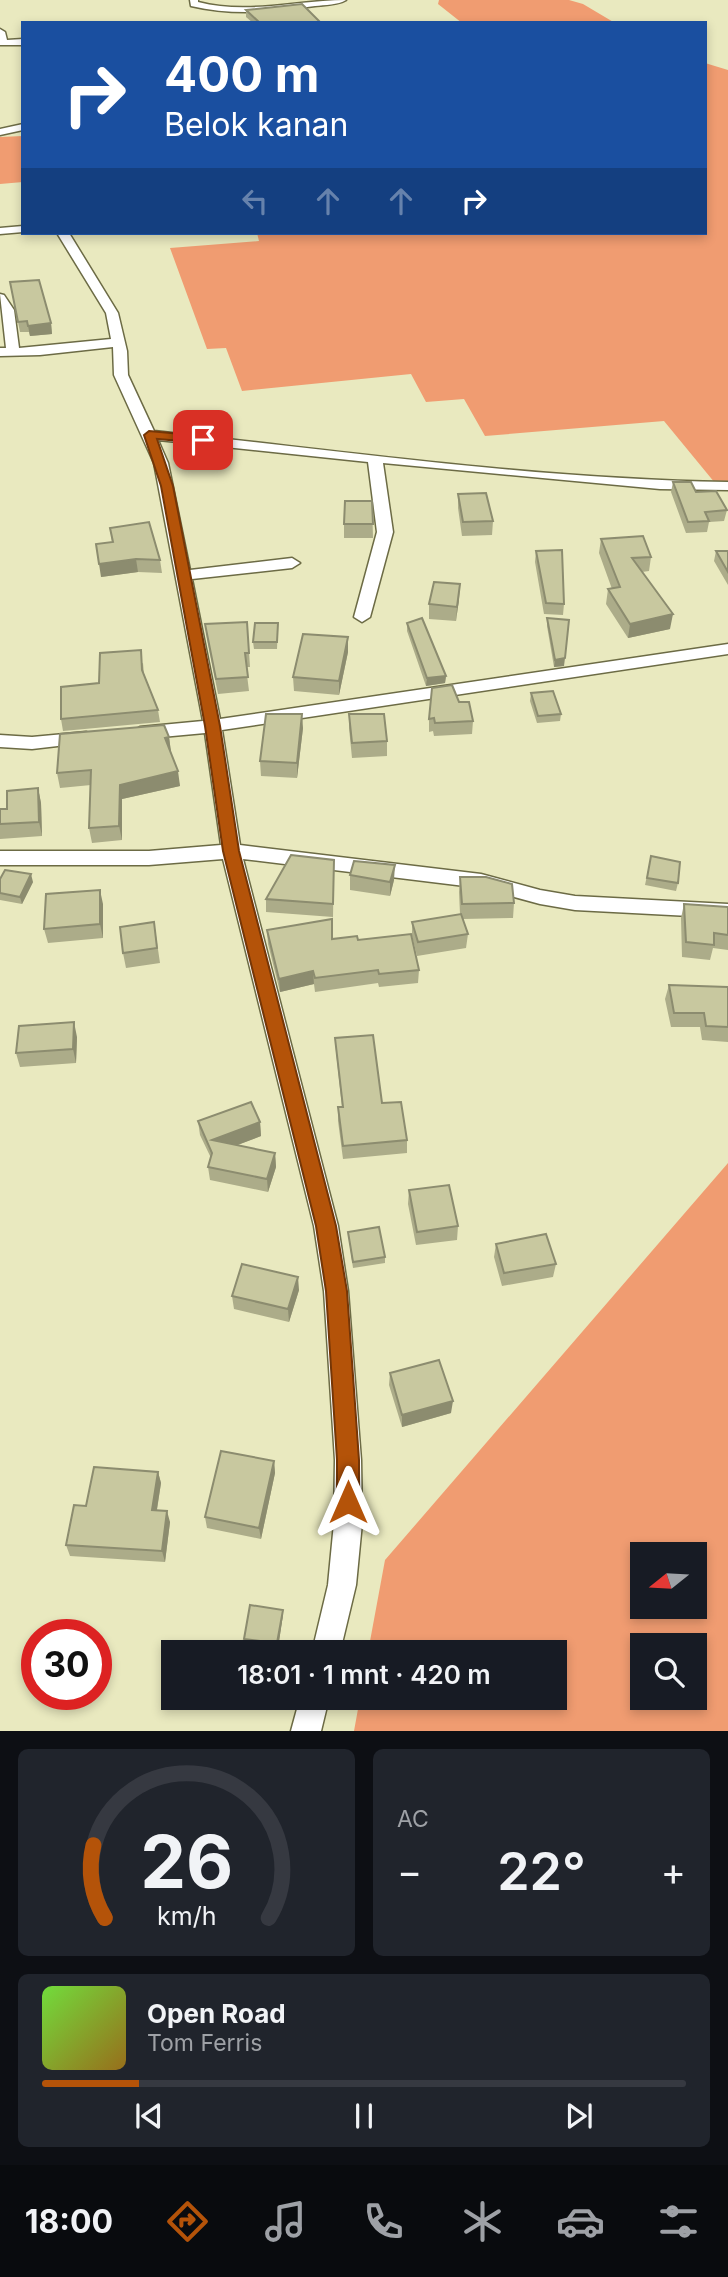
<!DOCTYPE html>
<html lang="id">
<meta charset="utf-8">
<style>
:root{--surface:#171b24;--page:#20242c;--text:#f1f3f6;--muted:#9ea1a6;--line:#363941;--accent:#b45309}
body{margin:0;font-family:Inter,sans-serif;background:var(--page);color:var(--text);height:100vh;display:flex;flex-direction:column;font-size:26px;white-space:nowrap}
*{box-sizing:border-box;margin:0}
p{font-size:23px;color:var(--muted)}
.icon{flex:none;width:38px;height:38px;fill:none;stroke:currentColor;stroke-width:2;stroke-linecap:round;stroke-linejoin:round}
.map{position:relative;height:1731px;overflow:hidden}
.details{display:flex;flex-direction:column;gap:18px;padding:18px;background:#0d0f14;flex:1}
.details>*{flex:none}
.hud{position:absolute;left:21px;top:21px;width:686px;height:214px;border-radius:0px;box-shadow:0 4px 10px #0003;background:#1a4fa0;color:#fff;overflow:hidden}
.needle{width:46px;rotate:252deg}
.fabs{position:absolute;left:630px;top:1542px;display:grid;gap:14px}
.fabs a{display:grid;place-items:center;width:77px;height:77px;border-radius:0px;background:var(--surface);box-shadow:0 4px 10px #0003;font-size:35px}
.speed{position:absolute;left:21px;top:1619px;display:flex;gap:14px;font-size:35px;font-weight:700;text-align:center}
.speed>*{display:grid;place-content:center;width:91px;height:91px;border-radius:50%;background:var(--surface);box-shadow:0 4px 10px #0003;line-height:1}
.speed .limit{border:10px solid #d22;background:#fff;color:#111}
.pin{position:absolute;display:grid;place-items:center;width:60px;height:60px;color:#fff;margin:-30px;border-radius:14px;box-shadow:0 4px 10px #0006}
.me{position:absolute;width:77px;margin:-38px;rotate:0deg;stroke-linejoin:round;filter:drop-shadow(0 0 5px #0008)}
.turn{display:flex;align-items:center;gap:24px;height:147px;padding:0 28px;font-size:32px}
.turn .icon{width:91px;height:91px;stroke-width:2.5}
.turn b{display:block;font-size:49px;line-height:60px}
.lanes{display:flex;align-items:center;height:66px;padding:0 28px;background:#0003;justify-content:center;gap:35px;direction:ltr}
.lanes .off{opacity:.35}
.big{font-size:52px;font-weight:600;line-height:1.1}
.details .tile{flex:1;display:flex;flex-direction:column;justify-content:center;gap:10px;min-width:0;padding:0 24px;border-radius:10px;background:var(--page)}
.details .dial{align-items:center;gap:0}
.dial svg{height:182px;overflow:visible;fill:none;stroke:var(--line);stroke-width:7;stroke-linecap:round;text-anchor:middle}
.dial text{fill:var(--text);stroke:none}
.song{display:flex;align-items:center;gap:21px}
.cover{width:84px;height:84px;border-radius:10px;background:linear-gradient(135deg,hsl(100 70% 55%),hsl(40 70% 35%))}
.played{height:7px;border-radius:4px;background:linear-gradient(90deg,var(--accent) 15%,var(--line) 15%)}
.keys{display:flex;justify-content:space-around;direction:ltr}
.heat{display:flex;justify-content:space-between;align-items:center;font-size:38px;direction:ltr}
.details .tiles{flex:1;display:grid;gap:18px;grid-template-columns:1fr 1fr}
.tile:last-child{grid-column:span 2}
.trip{position:absolute;left:161px;top:1640px;width:406px;height:70px;border-radius:0px;background:var(--surface);box-shadow:0 4px 10px #0003;font-weight:600;line-height:70px;text-align:center}
.tabs{display:flex;height:112px;justify-content:space-around;align-items:center;background:#090b0e;color:var(--muted)}
.tabs .icon{width:49px;height:49px}
.tabs .selected{color:var(--accent)}
.tabs b{font-size:32px;color:var(--text)}
.map>svg:first-child{display:block}
.green{fill:#f09c71;fill-rule:evenodd}
.lines{fill:none;stroke-linecap:round;stroke-linejoin:round}
.street-casing{stroke:#6c6b45;stroke-width:3}
.street{fill:#fff;fill-rule:evenodd}
.wall{fill:#acac89}
.shaded-wall{fill:#8c8c6f}
.building{fill:#c8c89f;stroke:#8c8c6f;stroke-width:2}
.route{fill:#b45309;stroke:#753606;stroke-width:2}
</style>
<div class="map">
<svg width="728" height="1731" viewBox="0 0 728 1731">
<rect width="100%" height="100%" fill="#e9e9bf"/>
<path class="green" d="M439,0H569L583,4L615,23H462L438,4Z
M705,63L728,70V482L715,483L664,421L485,436L464,399L426,402L411,374L242,391L226,348L207,349L170,248L259,241L257,233H705Z
M23,136V182L0,184V137Z
M728,1163V1731H354L360,1698H555V1652H368L385,1560ZM695,1554V1606H642V1554ZM695,1645V1698H642V1645Z"/>
<g class="lines">
<defs>
<path id="street" d="M190,0H198V2C247,15 297,0 346,0C338,5 325,5 315,6C273,12 233,16 191,6Z
M0,29L5,32L7,40L23,39V45H0Z
M23,124V130L0,135V129Z
M23,226V232L0,234V228Z
M57,233H69L118,313L127,351L128,375L154,431C344,451 536,479 728,482V490L660,489L383,463L393,532L370,617L362,622L354,617L377,532L368,462L158,440L168,463L190,570L292,558L300,563L292,568L192,579L220,719L728,644V654L222,730L240,845L481,874L540,890L575,896L728,904V918L575,910L540,904L481,888L243,859L338,1226L348,1291L361,1460L362,1523L356,1585L340,1652H312L328,1585L334,1523L335,1460L324,1291L314,1226L223,859L149,865H0V851H149L221,845L205,733L140,739L131,733L140,727L203,721L154,463L114,375L113,347L40,355L0,356V348H6L0,294L4,295L14,310L19,348L111,339L106,313Z
M86,732L92,734L95,738L92,742L32,749L0,747V735L32,737Z
M300,1698H329L321,1731H291Z"/>
</defs>
<use href="#street" class="street-casing"/>
<use href="#street" class="street"/>
</g>
<path class="wall" d="M246,10L321,23H253L246,17Z
M10,282L51,323L52,334L30,336L29,332H20Z
M673,482L696,492L727,510L724,521L709,522L707,532L686,533L671,492Z
M458,494L493,521L492,535L462,536L458,508Z
M372,501L373,538H344V524Z
M110,528L160,560L162,573L138,572L101,577L112,542Z
M601,539L651,557L649,571L642,572L670,629L628,638L606,604L608,589H612L599,553Z
M536,551L564,604L563,615L544,614L535,562Z
M716,551H728V585L714,561Z
M459,599L456,621L429,619V604Z
M547,618L564,666L554,667L547,626Z
M247,622L250,667H246L249,691L218,694L207,639L205,624Z
M278,623L277,649H254L253,642Z
M407,623L446,676L445,683L426,686L407,631Z
M348,637V652L339,695L294,691L293,677Z
M143,663L144,674L158,710L160,722L63,731L61,719L99,683Z
M531,693L561,714L560,721L537,723L530,701Z
M459,702L473,721L472,734L434,736L433,731L429,732V719Z
M349,714L387,741V756L352,758L349,728Z
M303,728L297,778L261,776L260,761Z
M169,737L171,752L180,786L122,799V840L92,843L89,828L91,785L60,788L57,773Z
M38,788L41,803L42,836L0,839V809H7Z
M651,856L678,883L676,891L645,885Z
M334,860L333,917L266,912V899Z
M350,875L394,880L390,896L350,890Z
M460,877L514,903L513,918L463,919L468,934L466,948L417,956L412,936V922L460,914L459,892Z
M0,879L33,882L22,904L0,900Z
M103,904V938L48,943L44,929Z
M684,904L728,907V950L713,948L710,960L682,957L681,918Z
M154,922L160,963L126,968L123,953Z
M267,930L333,939L358,940L419,970L418,983L379,987L378,983L315,992L314,984L280,992L268,944Z
M669,985L728,987V1042L702,1040L700,1027H671L665,999Z
M77,1037L76,1063L20,1067L16,1053Z
M335,1038L407,1140V1153L343,1159L338,1121V1107H342L336,1052Z
M198,1121L260,1122L261,1136L237,1145L275,1153L276,1167L268,1192L210,1180L208,1167L211,1158L200,1135Z
M409,1190L458,1226L457,1240L416,1245L408,1204Z
M348,1232L385,1257V1263L353,1268Z
M496,1244L556,1264L553,1277L502,1286L494,1257Z
M299,1290L289,1322L234,1309L232,1296Z
M390,1373L451,1413L402,1427L389,1385Z
M274,1461L275,1473L261,1539L207,1528L205,1517Z
M158,1472L161,1483L157,1510L170,1522L165,1562L70,1556L66,1545L86,1506Z
M283,1610V1615L278,1648L245,1643L244,1639Z"/>
<path class="shaded-wall" d="M51,323L52,334L30,336L28,326Z
M136,559L138,572L101,577L99,564Z
M460,584L459,599L456,621L457,607Z
M673,614L670,629L628,638L630,624Z
M348,637V652L339,695V681Z
M565,658L564,666L554,667L555,660Z
M446,676L445,683L426,686L427,678Z
M302,714L303,728L297,778V763Z
M169,737L171,752L167,753L165,738Z
M178,771L180,786L122,799V840L119,826L120,785Z
M38,788L41,803L42,836L39,822Z
M395,865L394,880L390,896V882Z
M31,874L33,882L22,904L20,897Z
M100,890L103,904V938L100,924Z
M313,971L314,984L280,992L279,979Z
M74,1022L77,1037L76,1063L73,1049Z
M260,1122L261,1136L214,1154L212,1140Z
M275,1153L276,1167L268,1192L267,1179Z
M298,1277L299,1290L289,1322L288,1309Z
M453,1401L451,1413L402,1427V1415Z
M274,1461L275,1473L261,1539L259,1528Z
M158,1472L161,1483L155,1521L152,1510Z
M167,1511L170,1522L165,1562L162,1551Z
M283,1610V1615L278,1648L277,1643Z"/>
<path class="building" d="M302,4L321,23H260L246,10Z
M39,280L51,323L28,326L27,321L18,322L10,282Z
M673,482H691L696,492L716,491L727,510L705,512L709,521L688,522Z
M486,493L493,521L463,522L458,494Z
M345,501H372L373,524H344Z
M149,522L160,560L136,559L99,564L96,544L113,542L110,528Z
M643,536L651,557L632,558L673,614L630,624L608,589L620,587L601,539Z
M562,550L564,604L546,603L536,551Z
M716,551H728V572Z
M434,582L460,584L457,607L429,604Z
M422,618L446,676L427,678L407,623Z
M547,618L569,620L565,658L555,660Z
M247,622L249,653H245L248,677L216,679L205,624Z
M255,623H278L277,642H253Z
M303,634L348,637L339,681L293,677Z
M141,650L142,670L158,710L61,719V687L99,683L100,653Z
M452,685L459,702H469L473,721L435,723L434,718L429,719L432,688Z
M553,691L561,714L538,716L531,693Z
M266,714H302L297,763L260,761Z
M349,714H384L387,741L352,743Z
M164,725L169,737L165,738L178,771L120,785L119,826L89,828L91,770L57,773L60,734Z
M38,788L39,822L0,824V809H7V791Z
M291,855L334,860L333,904L266,899Z
M651,856L680,862L678,883L647,878Z
M354,861L395,865L390,882L350,875Z
M5,870L31,874L20,897L0,893V879Z
M460,877H486L512,884L514,903L462,904Z
M100,890V924L44,929L46,894Z
M684,904L728,907V935L714,933V945L686,942Z
M461,914L468,934L418,942L412,922Z
M332,919V939L357,936L358,940L411,934L419,970L379,974L378,970L315,978L313,971L279,979L267,930Z
M154,922L157,948L123,953L120,927Z
M669,985L728,987V1027L706,1026L704,1013H674Z
M74,1022L73,1049L16,1053L19,1026Z
M373,1035L382,1103L401,1102L407,1140L343,1146L338,1107H343L335,1038Z
M251,1102L260,1122L212,1140L275,1153L267,1179L208,1167L212,1153L198,1121Z
M449,1185L458,1226L417,1232L409,1190Z
M379,1227L385,1257L353,1262L348,1232Z
M546,1234L556,1264L504,1273L496,1244Z
M242,1264L298,1277L288,1309L232,1296Z
M439,1360L453,1401L402,1415L390,1373Z
M221,1451L274,1461L259,1528L205,1517Z
M94,1467L158,1472L152,1510L167,1511L162,1551L66,1545L74,1505L86,1506Z
M250,1605L283,1610L277,1643L244,1639Z"/>
<path class="route" d="M149,431L203,436L209,440L203,443L157,439L173,486L220,726L239,851L336,1226L347,1291L359,1460V1502L356,1510L348,1514L340,1510L337,1502V1460L326,1291L316,1226L223,851L205,726L161,486L144,435Z"/>
</svg>
<div class="fabs">
<a><svg class="needle" viewBox="-14 -14 28 28"><path d="M0-13l5 13h-10z" fill="#e53935"/><path d="M0 13l5-13h-10z" fill="#9ea1a6"/></svg></a>
<a><svg class="icon" aria-label="search" viewBox="0 0 24 24"><circle cx="10" cy="10" r="6"/><path d="M15 15l6 6"/></svg></a>
</div>
<div class="speed"><div class="limit">30</div></div>
<div class="pin" style="left:203px;top:440px;background:#d93025"><svg class="icon" aria-label="arrive" viewBox="0 0 24 24"><path d="M6 21V4h12l-3 4 3 4H6"/></svg></div>
<svg class="me" style="left:348px;top:1502px" viewBox="-20 -20 40 40"><path d="M0-17L14 15 0 8-14 15z" fill="#b45309" stroke="#fff" stroke-width="4"/></svg>
<div class="trip">18:01 · 1 mnt · 420 m</div>
<div class="hud">
<div class="turn"><svg class="icon" aria-label="right" viewBox="0 0 24 24"><path d="M7 20v-9h11M14 6l5 5-5 5"/></svg><div><b>400 m</b>Belok kanan</div></div>
<div class="lanes"><svg class="icon off" aria-label="left" viewBox="0 0 24 24"><path d="M17 20v-9H6M10 6l-5 5 5 5"/></svg><svg class="icon off" aria-label="ahead" viewBox="0 0 24 24"><path d="M12 20V5M6 11l6-6 6 6"/></svg><svg class="icon off" aria-label="ahead" viewBox="0 0 24 24"><path d="M12 20V5M6 11l6-6 6 6"/></svg><svg class="icon" aria-label="right" viewBox="0 0 24 24"><path d="M7 20v-9h11M14 6l5 5-5 5"/></svg></div>
</div>
</div>
<section class="details">
<div class="tiles">
<div class="tile dial"><svg viewBox="0 0 100 80">
<path d="M14 69A42 42 0 1 1 86 69"/>
<path d="M14 69A42 42 0 0 1 9 37" stroke="#b45309"/>
<text x="50" y="56" font-size="32" font-weight="700">26</text>
<text x="50" y="72" font-size="11">km/h</text>
</svg></div>
<div class="tile"><p>AC</p>
<div class="heat"><a>−</a><b class="big">22°</b><a>+</a></div>
</div>
<div class="tile">
<div class="song"><i class="cover"></i><div><b>Open Road</b><p>Tom Ferris</p></div></div>
<div class="played"></div>
<div class="keys"><svg class="icon" aria-label="previous" viewBox="0 0 24 24"><path d="M18 5L8 12l10 7zM5 5v14"/></svg><svg class="icon" aria-label="pause" viewBox="0 0 24 24"><path d="M8 5v14M16 5v14"/></svg><svg class="icon" aria-label="next" viewBox="0 0 24 24"><path d="M6 5l10 7-10 7zM19 5v14"/></svg></div>
</div>
</div>
</section>
<nav class="tabs">
<b>18:00</b>
<svg class="icon selected" aria-label="directions" viewBox="0 0 24 24"><path d="M12 3l9 9-9 9-9-9zM9 14v-3h6M13 9l2 2-2 2"/></svg>
<svg class="icon" aria-label="music" viewBox="0 0 24 24"><path d="M9 18V5l10-2v13"/><circle cx="6" cy="18" r="3"/><circle cx="16" cy="16" r="3"/></svg>
<svg class="icon" aria-label="phone" viewBox="0 0 24 24"><path d="M5 4h4l2 5-3 2q2 4 5 5l2-3 5 2v4C11 20 4 13 5 4z"/></svg>
<svg class="icon" aria-label="climate" viewBox="0 0 24 24"><path d="M12 3v18M4 7l16 10M4 17L20 7"/></svg>
<svg class="icon" aria-label="car" viewBox="0 0 24 24"><path d="M5 17H2v-5l4-1 3-4h7l3 4 3 1v5h-3M9 17h6M6 11h13"/><circle cx="7" cy="17" r="2"/><circle cx="17" cy="17" r="2"/></svg>
<svg class="icon" aria-label="filters" viewBox="0 0 24 24"><path d="M4 7h16M4 17h16"/><circle cx="9" cy="7" r="2"/><circle cx="15" cy="17" r="2"/></svg>
</nav>
